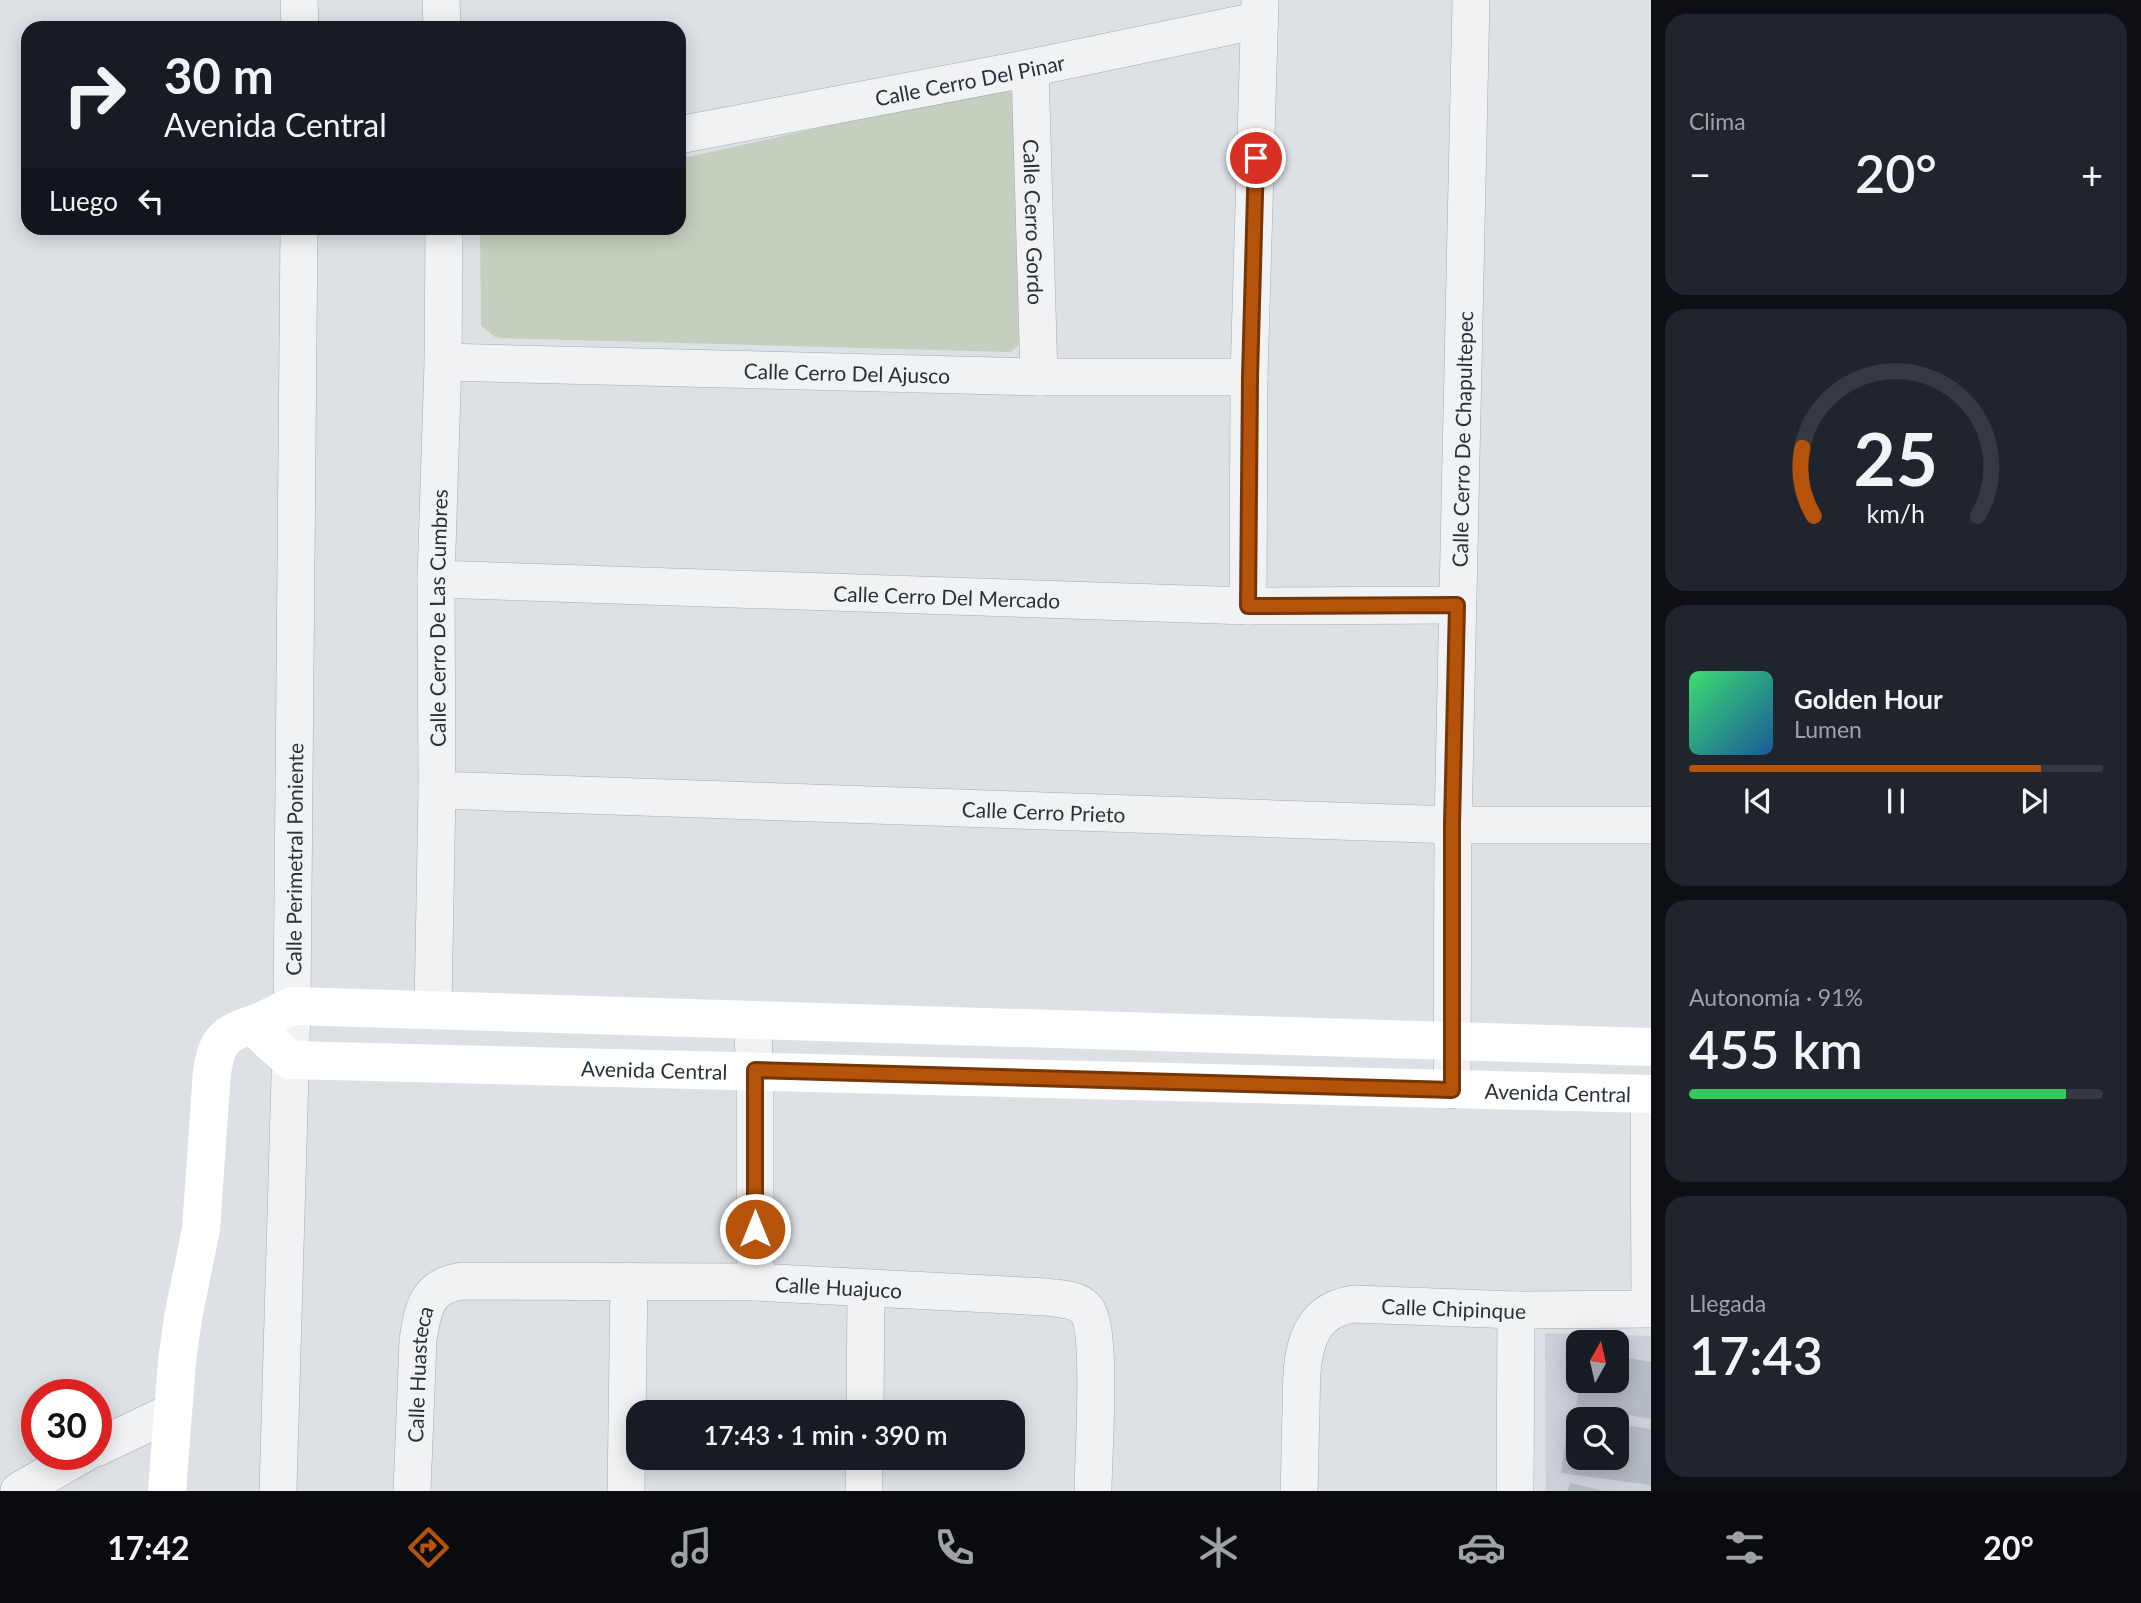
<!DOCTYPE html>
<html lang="es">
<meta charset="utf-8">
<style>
:root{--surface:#171b24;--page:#20242c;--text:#f1f3f6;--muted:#9ea1a6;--line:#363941;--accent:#b45309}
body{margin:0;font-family:Lato,sans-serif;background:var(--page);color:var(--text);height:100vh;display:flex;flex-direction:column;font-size:26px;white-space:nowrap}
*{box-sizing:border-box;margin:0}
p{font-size:23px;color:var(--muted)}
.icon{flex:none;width:38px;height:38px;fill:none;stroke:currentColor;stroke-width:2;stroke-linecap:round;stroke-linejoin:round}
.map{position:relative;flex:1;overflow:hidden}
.sheet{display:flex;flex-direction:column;gap:14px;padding:14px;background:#0d0f14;width:490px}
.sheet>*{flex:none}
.top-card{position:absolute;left:21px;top:21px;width:665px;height:214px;border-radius:21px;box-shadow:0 4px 18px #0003;background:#171b24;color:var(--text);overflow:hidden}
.needle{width:46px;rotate:8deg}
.fabs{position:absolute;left:1566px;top:1330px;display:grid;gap:14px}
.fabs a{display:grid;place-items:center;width:63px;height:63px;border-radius:14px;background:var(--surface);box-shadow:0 4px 18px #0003;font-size:35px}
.speed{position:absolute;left:21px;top:1379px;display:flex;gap:14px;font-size:35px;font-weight:700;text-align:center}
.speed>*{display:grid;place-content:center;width:91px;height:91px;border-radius:50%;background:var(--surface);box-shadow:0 4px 18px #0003;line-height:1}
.speed .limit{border:10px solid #d22;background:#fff;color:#111}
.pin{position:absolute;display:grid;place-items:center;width:60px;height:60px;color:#fff;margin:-30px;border:4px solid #fff;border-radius:50%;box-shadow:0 2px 7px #0007}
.me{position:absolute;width:77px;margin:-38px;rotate:0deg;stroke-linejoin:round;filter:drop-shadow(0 0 5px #0008)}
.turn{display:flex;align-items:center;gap:24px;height:147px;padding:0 28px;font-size:32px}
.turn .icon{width:91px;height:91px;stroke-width:2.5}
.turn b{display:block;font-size:49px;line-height:60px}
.then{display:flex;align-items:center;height:66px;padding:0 28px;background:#0003;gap:14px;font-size:26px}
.big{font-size:52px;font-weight:600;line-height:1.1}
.sheet .widget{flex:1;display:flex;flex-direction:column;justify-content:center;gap:10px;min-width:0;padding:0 24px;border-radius:21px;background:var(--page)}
.sheet .dial{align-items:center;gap:0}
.dial svg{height:182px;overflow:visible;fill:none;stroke:var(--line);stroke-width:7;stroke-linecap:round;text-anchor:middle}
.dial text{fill:var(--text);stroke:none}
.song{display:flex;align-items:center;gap:21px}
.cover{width:84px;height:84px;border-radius:10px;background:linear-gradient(135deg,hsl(140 70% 55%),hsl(210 70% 35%))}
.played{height:7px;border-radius:4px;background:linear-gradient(90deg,var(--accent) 85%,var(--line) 85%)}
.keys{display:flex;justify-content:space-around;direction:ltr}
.heat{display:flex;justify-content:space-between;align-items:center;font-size:38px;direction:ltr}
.charge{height:10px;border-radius:5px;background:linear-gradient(90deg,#34c759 91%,var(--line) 0)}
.trip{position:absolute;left:626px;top:1400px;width:399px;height:70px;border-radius:21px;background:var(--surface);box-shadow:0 4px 18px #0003;font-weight:600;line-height:70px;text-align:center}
.tab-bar{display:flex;height:112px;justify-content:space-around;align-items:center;background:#090b0e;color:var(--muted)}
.tab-bar .icon{width:49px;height:49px}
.tab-bar .selected{color:var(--accent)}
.tab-bar b{font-size:32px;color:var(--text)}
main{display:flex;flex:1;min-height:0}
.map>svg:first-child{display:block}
.built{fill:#ccd1d7;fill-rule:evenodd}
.green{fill:#c5cfbf}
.building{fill:#b5bbc2}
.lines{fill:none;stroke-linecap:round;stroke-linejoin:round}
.street-casing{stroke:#a3a9af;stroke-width:38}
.street{stroke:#f0f2f4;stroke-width:37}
.secondary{stroke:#fff;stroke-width:38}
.route-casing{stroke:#753606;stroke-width:18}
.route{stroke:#b45309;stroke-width:12}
.labels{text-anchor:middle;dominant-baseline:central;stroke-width:5;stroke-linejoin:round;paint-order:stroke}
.street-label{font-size:21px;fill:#28313b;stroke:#ecf0f4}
</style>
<main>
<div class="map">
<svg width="1651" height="1491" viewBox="0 0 1651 1491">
<rect width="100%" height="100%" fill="#dde1e6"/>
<path class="built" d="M1545,1333L1651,1336V1491H1546ZM1578,1342H1617V1381H1578ZM1578,1419H1617V1458H1578Z"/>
<path class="green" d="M996,88L1016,94L1021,343L1011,352L503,338L495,337L481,326L480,228H679V159Z"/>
<path class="building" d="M1617,1356L1651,1362V1419L1576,1406L1580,1381H1617Z
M1569,1417L1578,1419V1458H1617V1424L1651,1429V1485L1561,1473Z
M1570,1483L1601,1490V1491H1568Z"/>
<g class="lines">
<defs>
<g id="street">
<path d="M299,0L300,28"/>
<path d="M441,0L442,28"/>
<path id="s1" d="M1030,68L1039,377"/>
<path id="s2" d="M679,135L1030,68L1260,20"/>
<path id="s3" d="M443,362L1039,377H1249"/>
<path id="s4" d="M436,579L1248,606L1457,605"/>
<path d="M1248,606L1249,377L1260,0"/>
<path id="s5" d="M437,790L1453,825H1651"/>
<path id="s6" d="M433,1008L437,790L436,579L443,362L444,228"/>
<path d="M752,1021L755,1070V1282"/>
<path id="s7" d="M1452,1090L1453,825L1471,0"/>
<path d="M1649,1094L1650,1308"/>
<path d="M865,1412L866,1289"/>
<path d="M96,1448L172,1412"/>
<path d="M19,1491L83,1454"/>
<path id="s8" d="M278,1491L292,1006L299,228"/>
<path id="s9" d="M412,1491L418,1340C423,1309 426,1286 462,1281L755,1282L1046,1297C1059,1299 1076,1298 1086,1309C1103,1331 1093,1457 1093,1491"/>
<path d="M626,1491L629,1281"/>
<path d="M864,1491V1458"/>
<path id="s10" d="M1299,1491C1300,1465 1300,1440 1301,1414C1302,1370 1297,1312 1354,1304L1516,1310L1651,1309"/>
<path d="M1515,1491L1516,1310"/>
</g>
</defs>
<use href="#street" class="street-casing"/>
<use href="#street" class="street"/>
<g class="secondary">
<path id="s11" d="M252,1025L290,1060L1651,1094"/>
<path d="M167,1491L177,1361L183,1318L201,1229L212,1072C217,1042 222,1035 251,1025C265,1021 279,1012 292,1006L1651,1047"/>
</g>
</g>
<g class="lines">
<defs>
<path id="route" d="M755,1229V1070L1452,1090V825L1457,605L1248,606L1250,377L1256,158"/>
</defs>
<use href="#route" class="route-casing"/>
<use href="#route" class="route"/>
</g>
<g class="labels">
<g class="street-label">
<text stroke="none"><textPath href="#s2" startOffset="296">Calle Cerro Del Pinar</textPath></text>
<text stroke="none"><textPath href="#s1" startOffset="154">Calle Cerro Gordo</textPath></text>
<text stroke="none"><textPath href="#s3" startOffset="404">Calle Cerro Del Ajusco</textPath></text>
<text stroke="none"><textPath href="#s7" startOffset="651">Calle Cerro De Chapultepec</textPath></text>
<text stroke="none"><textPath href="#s4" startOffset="511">Calle Cerro Del Mercado</textPath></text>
<text stroke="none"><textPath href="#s6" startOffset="390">Calle Cerro De Las Cumbres</textPath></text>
<text stroke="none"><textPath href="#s5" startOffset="607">Calle Cerro Prieto</textPath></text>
<text stroke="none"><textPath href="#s8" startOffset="632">Calle Perimetral Poniente</textPath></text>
<text stroke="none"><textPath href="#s11" startOffset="416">Avenida Central</textPath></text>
<text stroke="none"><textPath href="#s11" startOffset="1320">Avenida Central</textPath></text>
<text stroke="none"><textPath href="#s9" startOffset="609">Calle Huajuco</textPath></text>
<text stroke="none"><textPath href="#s10" startOffset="313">Calle Chipinque</textPath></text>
<text stroke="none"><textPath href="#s9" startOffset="117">Calle Huasteca</textPath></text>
</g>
</g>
</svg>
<div class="fabs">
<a><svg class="needle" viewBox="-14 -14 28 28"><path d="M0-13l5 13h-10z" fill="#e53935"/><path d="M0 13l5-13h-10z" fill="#9ea1a6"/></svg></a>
<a><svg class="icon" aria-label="search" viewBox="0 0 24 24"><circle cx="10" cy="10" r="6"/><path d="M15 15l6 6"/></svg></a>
</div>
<div class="speed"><div class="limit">30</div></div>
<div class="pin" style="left:1256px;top:158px;background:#d93025"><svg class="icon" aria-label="arrive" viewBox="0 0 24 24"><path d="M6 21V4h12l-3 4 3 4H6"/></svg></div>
<svg class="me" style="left:755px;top:1229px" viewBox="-20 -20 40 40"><circle r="17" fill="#b45309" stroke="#fff" stroke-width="3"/><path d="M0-11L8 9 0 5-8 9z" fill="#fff"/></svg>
<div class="trip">17:43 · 1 min · 390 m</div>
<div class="top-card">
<div class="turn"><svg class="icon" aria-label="right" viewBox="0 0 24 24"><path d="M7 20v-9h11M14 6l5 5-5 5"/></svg><div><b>30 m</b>Avenida Central</div></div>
<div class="then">Luego<svg class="icon" aria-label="left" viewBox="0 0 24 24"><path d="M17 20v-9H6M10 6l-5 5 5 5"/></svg></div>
</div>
</div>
<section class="sheet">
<div class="widget"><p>Clima</p>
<div class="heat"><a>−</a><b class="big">20°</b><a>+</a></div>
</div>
<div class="widget dial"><svg viewBox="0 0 100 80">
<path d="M14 69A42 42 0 1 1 86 69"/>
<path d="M14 69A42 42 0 0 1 9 39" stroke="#b45309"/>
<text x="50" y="56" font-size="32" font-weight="700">25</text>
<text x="50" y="72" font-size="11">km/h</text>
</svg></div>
<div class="widget">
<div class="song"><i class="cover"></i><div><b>Golden Hour</b><p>Lumen</p></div></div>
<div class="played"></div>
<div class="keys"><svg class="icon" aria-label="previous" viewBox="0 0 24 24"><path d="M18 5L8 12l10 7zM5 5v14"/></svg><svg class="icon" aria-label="pause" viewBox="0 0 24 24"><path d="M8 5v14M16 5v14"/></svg><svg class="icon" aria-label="next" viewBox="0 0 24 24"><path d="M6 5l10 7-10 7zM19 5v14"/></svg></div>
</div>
<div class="widget"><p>Autonomía · 91%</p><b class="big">455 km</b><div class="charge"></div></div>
<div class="widget"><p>Llegada</p><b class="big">17:43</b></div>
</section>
</main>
<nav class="tab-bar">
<b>17:42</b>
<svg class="icon selected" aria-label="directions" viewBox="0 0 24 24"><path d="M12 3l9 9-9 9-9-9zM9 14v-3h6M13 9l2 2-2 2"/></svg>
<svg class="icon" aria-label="music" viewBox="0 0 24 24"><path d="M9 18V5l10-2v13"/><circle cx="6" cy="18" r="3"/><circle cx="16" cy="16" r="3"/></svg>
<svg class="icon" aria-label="phone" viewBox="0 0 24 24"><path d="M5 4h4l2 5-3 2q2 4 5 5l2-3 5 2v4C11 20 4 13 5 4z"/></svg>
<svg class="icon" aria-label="climate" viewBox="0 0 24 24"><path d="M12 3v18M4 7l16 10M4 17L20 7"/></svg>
<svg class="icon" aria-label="car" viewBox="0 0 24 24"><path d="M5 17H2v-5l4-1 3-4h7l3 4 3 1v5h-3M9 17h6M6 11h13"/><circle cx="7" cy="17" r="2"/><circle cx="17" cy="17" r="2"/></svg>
<svg class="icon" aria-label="filters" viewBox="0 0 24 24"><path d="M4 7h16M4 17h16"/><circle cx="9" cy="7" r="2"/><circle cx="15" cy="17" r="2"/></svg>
<b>20°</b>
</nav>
